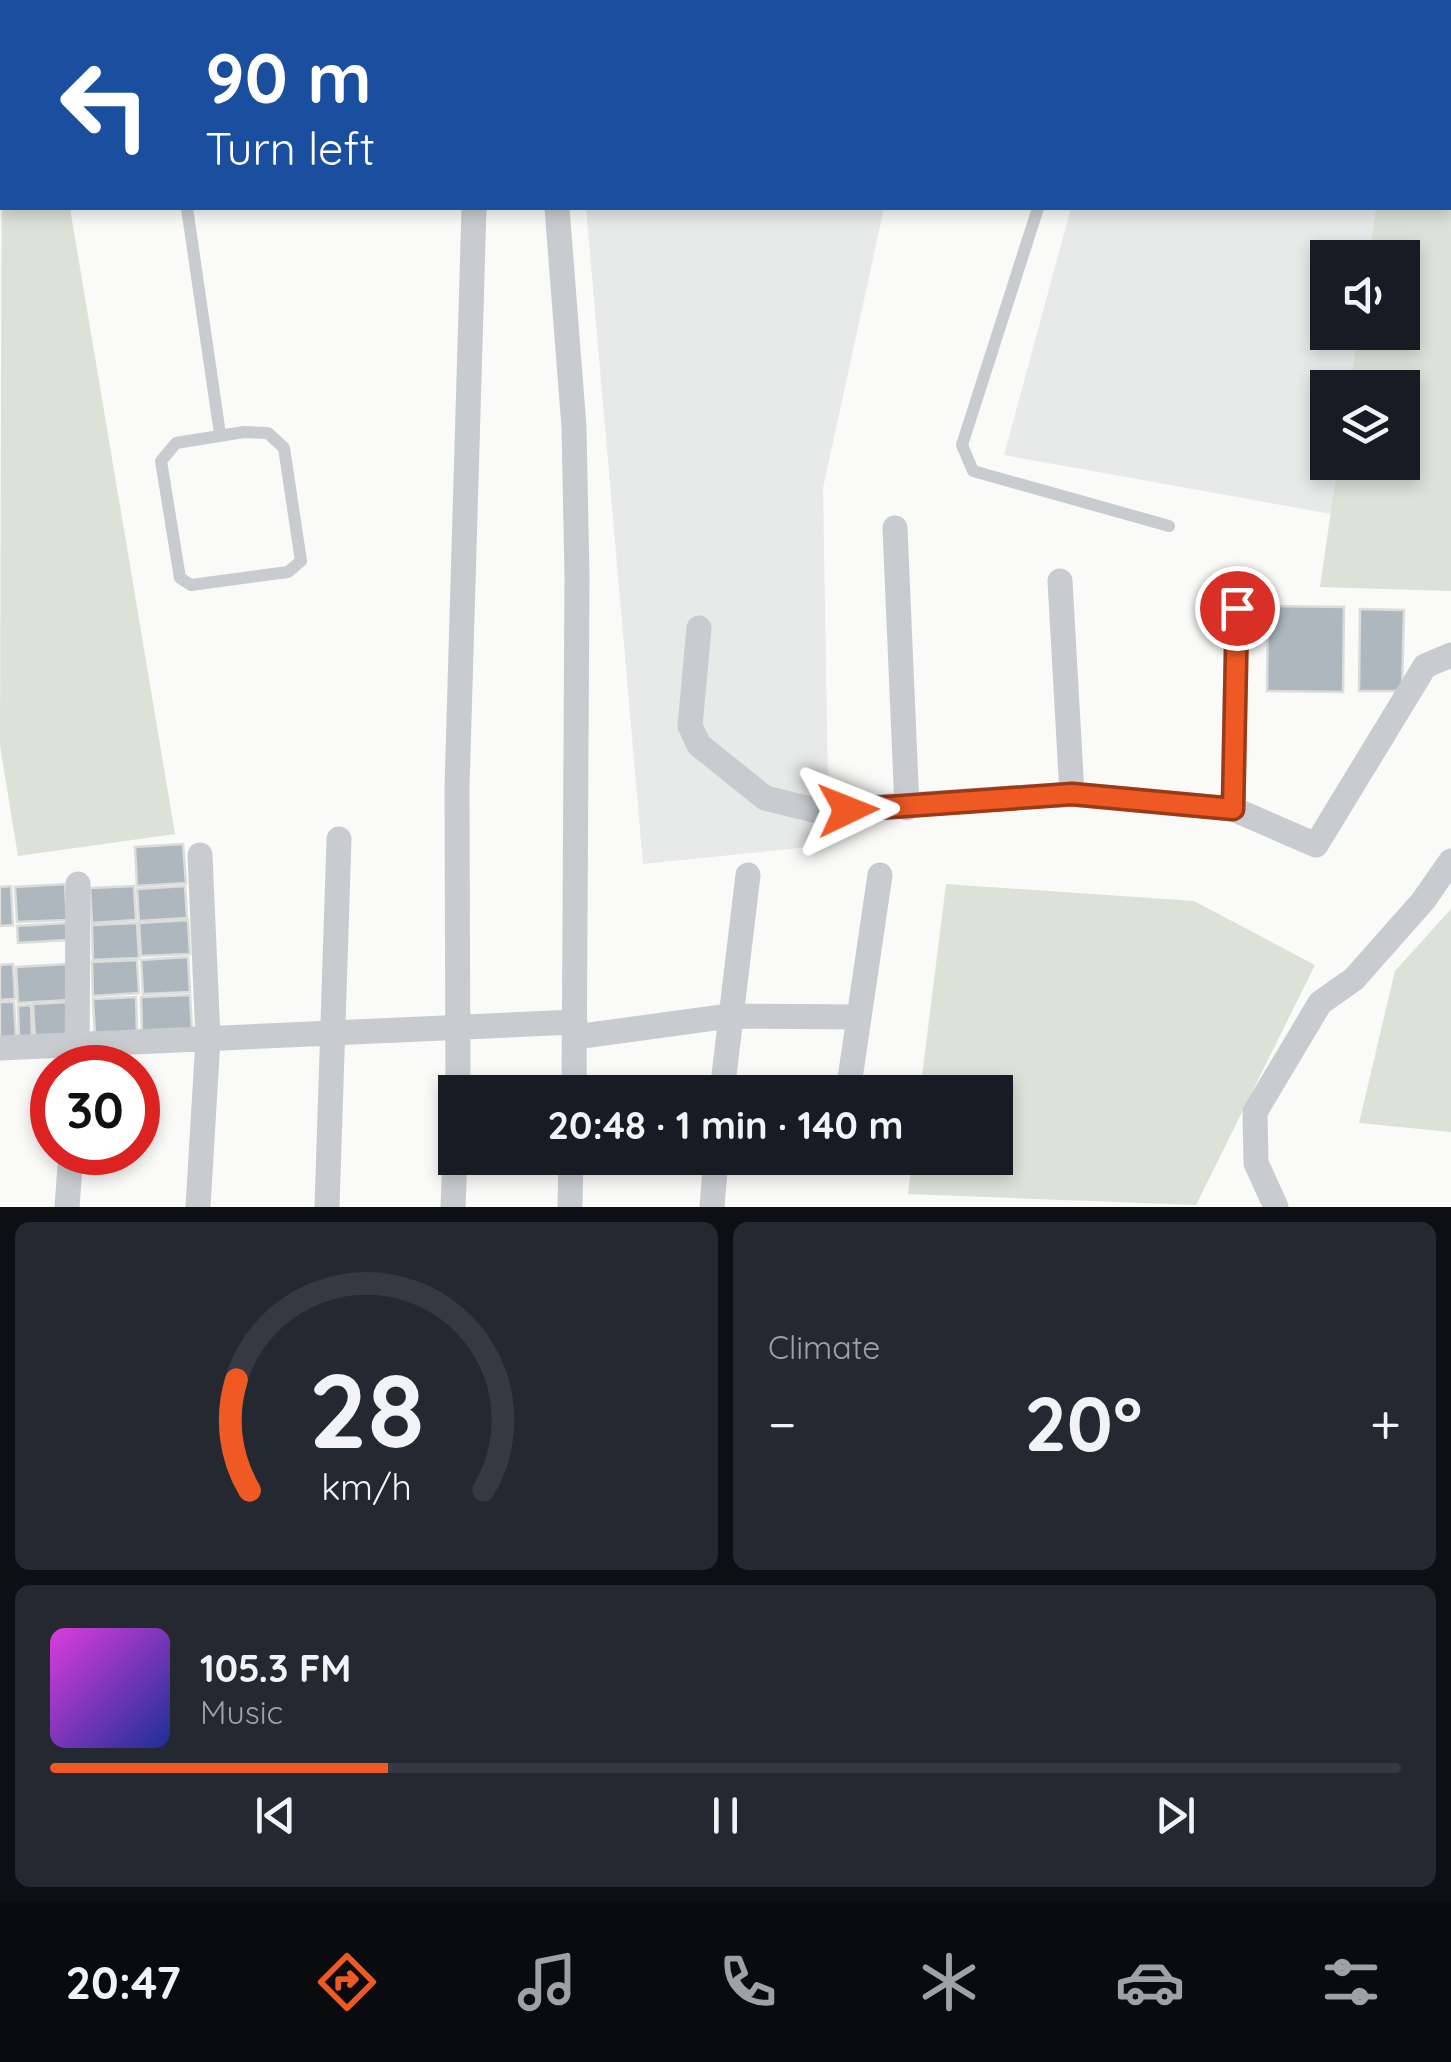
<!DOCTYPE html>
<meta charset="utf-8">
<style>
:root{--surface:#171b24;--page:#242831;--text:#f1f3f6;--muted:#9ea1a6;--line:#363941;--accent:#ee5924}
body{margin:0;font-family:Quicksand,sans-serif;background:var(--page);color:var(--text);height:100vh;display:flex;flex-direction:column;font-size:38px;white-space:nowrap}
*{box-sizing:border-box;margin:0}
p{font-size:32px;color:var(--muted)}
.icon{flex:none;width:55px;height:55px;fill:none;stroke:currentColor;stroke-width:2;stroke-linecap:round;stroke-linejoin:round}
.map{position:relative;height:1207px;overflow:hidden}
.panel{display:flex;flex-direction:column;gap:15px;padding:15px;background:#0d0f14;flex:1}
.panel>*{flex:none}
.hud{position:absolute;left:0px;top:0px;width:1452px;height:210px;box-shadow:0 5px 15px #0003;background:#1a4fa0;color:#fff;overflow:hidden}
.controls{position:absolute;left:1310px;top:240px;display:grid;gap:20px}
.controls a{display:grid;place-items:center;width:110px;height:110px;border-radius:0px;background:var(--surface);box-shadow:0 5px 15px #0003;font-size:50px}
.speed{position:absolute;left:30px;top:1045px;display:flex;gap:20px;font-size:50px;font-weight:700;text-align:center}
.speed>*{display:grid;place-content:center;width:130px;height:130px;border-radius:50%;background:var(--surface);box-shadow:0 5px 15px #0003;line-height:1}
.speed .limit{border:15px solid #d22;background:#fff;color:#111}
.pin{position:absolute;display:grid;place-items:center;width:85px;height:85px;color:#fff;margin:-42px;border:5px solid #fff;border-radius:50%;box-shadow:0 2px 10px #0007}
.me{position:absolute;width:110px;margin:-55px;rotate:88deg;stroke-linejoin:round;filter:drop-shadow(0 0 8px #0008)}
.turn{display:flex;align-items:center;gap:35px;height:210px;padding:0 40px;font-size:45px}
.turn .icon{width:130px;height:130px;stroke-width:2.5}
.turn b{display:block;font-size:70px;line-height:85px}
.big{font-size:75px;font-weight:700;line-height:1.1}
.panel .card{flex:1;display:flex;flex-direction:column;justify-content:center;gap:15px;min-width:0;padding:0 35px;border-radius:15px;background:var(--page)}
.panel .dial{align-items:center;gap:0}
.dial svg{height:260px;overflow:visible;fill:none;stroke:var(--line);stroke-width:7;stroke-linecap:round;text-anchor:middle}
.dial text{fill:var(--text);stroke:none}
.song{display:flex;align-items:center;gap:30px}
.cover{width:120px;height:120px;border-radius:15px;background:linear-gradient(135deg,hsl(300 70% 55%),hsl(230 70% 35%))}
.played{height:10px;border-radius:5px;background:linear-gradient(90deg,var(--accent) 25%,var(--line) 25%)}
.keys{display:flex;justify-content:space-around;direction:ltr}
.heat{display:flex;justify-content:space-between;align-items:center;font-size:55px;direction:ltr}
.panel .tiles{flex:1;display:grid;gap:15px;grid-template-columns:1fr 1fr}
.card:last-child{grid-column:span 2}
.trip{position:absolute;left:438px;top:1075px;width:575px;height:100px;border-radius:0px;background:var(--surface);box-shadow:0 5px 15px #0003;font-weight:700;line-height:100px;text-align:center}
.dock{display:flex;height:160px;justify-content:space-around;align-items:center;background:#090b0e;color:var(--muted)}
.dock .icon{width:70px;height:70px}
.dock .selected{color:var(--accent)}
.dock b{font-size:45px;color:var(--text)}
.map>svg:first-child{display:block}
.built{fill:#e8e9e9}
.green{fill:#dce2d8}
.building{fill:#aeb7bd;stroke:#dcdcda;stroke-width:2.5}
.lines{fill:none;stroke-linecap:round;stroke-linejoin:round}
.secondary-casing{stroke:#babfc4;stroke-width:40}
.lane{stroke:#c8ccd0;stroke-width:12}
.street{stroke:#c8ccd0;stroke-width:25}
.secondary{stroke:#fff;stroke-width:35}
.route-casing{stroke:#9b3a17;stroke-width:25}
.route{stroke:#ee5924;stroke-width:18}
</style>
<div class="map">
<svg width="1451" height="1207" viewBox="0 0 1451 1207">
<rect width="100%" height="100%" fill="#fafaf8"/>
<path class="built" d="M654,0H930L654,2Z
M1127,0H1407L1126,2Z
M586,208H884L823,488L829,845L643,864Z
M1071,208H1376L1369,257L1328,258V332L1358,333L1349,387L1328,388V462L1338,463L1331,514L1004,455Z"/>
<path class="green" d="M1407,0H1451V591L1320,587L1338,463L1402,462V388L1349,387L1358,333L1402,332V258L1369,257L1376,208H1450V2Z
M2,60V208H70L175,834L18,856L0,746Z
M946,884L1194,901L1315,965L1196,1205L908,1194L912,1158H995V1092H920Z
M1451,909V1132L1359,1123L1395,971Z"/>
<path class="building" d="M941,0H1083V2H941Z
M1268,606L1344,607L1343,692L1267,691Z
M1360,609L1404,610L1402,691H1359Z
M183,844L186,883L137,886L135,847Z
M65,884L67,920L17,922L15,887Z
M11,886L13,925L0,926V887Z
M134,886L136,920L92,923L90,888Z
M185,886L187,918L139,921L137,889Z
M188,920L190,954L141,956L139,923Z
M66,923L67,940L18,943L17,926Z
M137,923L139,958L93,960L92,925Z
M188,957L190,992L143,994L141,960Z
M137,960L139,993L93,996L92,962Z
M13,964L15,999L0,1000V965Z
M66,964L69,1000L18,1003L16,967Z
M190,995L192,1029L142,1033L141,997Z
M136,997L137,1032L95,1034L93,999Z
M0,1002H14L16,1038L0,1039Z
M68,1002L70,1038L35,1040L33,1004Z
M31,1005L32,1037H19L18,1006Z"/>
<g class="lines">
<defs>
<path id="secondary" d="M105,2L122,0
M0,18H2"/>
</defs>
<use href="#secondary" class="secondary-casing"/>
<path class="lane" d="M158,0V2
M910,2L911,0
M1104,2L1105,0
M1157,2V0
M187,208L220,434
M1038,208L962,445L973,471L1169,526
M244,432L268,433L284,448L301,561L288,572L191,585L180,578L161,461L176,443Z"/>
<path class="street" d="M481,2V0
M557,208L574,427L577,577L574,1092
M895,528L907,808
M1060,581L1072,794
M699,628L690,726L699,745L765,798L818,811L1072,794L1233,809L1316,845L1425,666L1451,655
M1233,809L1237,607
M575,1037L729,1016L857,1017
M0,1048L575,1022
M77,1068L78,884
M458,1092L457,788L474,208
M722,1092L748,875
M848,1092L880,875
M67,1207L71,1152
M198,1207L208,1039L200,855
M327,1207L339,839
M453,1207L455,1156
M570,1207L571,1158
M712,1207L716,1158
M1276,1207L1256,1163L1255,1112L1320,1003L1354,979L1423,901L1451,861"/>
<use href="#secondary" class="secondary"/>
</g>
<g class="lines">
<defs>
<path id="route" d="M848,810L1072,794L1233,809L1237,608"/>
</defs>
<use href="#route" class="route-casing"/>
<use href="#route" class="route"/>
</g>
</svg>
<div class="controls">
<a><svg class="icon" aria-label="sound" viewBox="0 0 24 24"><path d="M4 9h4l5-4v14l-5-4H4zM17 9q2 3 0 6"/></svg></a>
<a><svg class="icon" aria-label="layers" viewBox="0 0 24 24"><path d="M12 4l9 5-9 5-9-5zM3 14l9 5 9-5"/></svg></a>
</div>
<div class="speed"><div class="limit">30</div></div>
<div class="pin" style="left:1237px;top:608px;background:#d93025"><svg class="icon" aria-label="arrive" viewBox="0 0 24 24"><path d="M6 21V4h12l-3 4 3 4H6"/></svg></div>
<svg class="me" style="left:848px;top:810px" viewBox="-20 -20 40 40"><path d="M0-17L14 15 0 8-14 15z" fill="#ee5924" stroke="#fff" stroke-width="4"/></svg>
<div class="trip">20:48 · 1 min · 140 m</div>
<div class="hud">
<div class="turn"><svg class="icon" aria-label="left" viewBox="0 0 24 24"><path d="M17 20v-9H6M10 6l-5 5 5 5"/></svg><div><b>90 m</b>Turn left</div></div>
</div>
</div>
<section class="panel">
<div class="tiles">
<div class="card dial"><svg viewBox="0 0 100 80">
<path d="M14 69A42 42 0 1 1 86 69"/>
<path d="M14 69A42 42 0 0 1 10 35" stroke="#ee5924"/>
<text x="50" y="56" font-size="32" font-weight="700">28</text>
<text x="50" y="72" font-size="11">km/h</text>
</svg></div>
<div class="card"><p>Climate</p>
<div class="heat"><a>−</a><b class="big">20°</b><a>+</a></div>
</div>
<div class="card">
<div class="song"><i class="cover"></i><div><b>105.3 FM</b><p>Music</p></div></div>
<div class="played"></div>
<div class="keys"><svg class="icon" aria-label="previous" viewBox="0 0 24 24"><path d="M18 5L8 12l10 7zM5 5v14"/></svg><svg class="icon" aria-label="pause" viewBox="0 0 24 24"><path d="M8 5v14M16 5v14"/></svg><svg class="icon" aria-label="next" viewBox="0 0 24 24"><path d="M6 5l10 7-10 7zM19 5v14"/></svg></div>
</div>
</div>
</section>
<nav class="dock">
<b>20:47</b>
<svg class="icon selected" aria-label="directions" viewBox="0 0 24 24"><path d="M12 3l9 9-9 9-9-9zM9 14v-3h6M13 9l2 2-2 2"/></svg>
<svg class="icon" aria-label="music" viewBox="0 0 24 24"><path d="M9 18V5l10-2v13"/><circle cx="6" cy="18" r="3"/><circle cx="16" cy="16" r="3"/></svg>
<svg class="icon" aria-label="phone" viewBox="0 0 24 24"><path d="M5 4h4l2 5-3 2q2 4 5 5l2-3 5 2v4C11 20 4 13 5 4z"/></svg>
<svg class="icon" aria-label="climate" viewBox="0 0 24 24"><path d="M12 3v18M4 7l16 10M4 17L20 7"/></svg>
<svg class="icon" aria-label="car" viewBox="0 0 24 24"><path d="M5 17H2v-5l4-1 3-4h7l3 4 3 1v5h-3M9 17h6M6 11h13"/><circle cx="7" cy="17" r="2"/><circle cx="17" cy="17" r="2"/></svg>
<svg class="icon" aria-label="filters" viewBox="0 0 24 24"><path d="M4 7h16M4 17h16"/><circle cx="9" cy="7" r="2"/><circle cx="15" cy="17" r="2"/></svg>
</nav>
